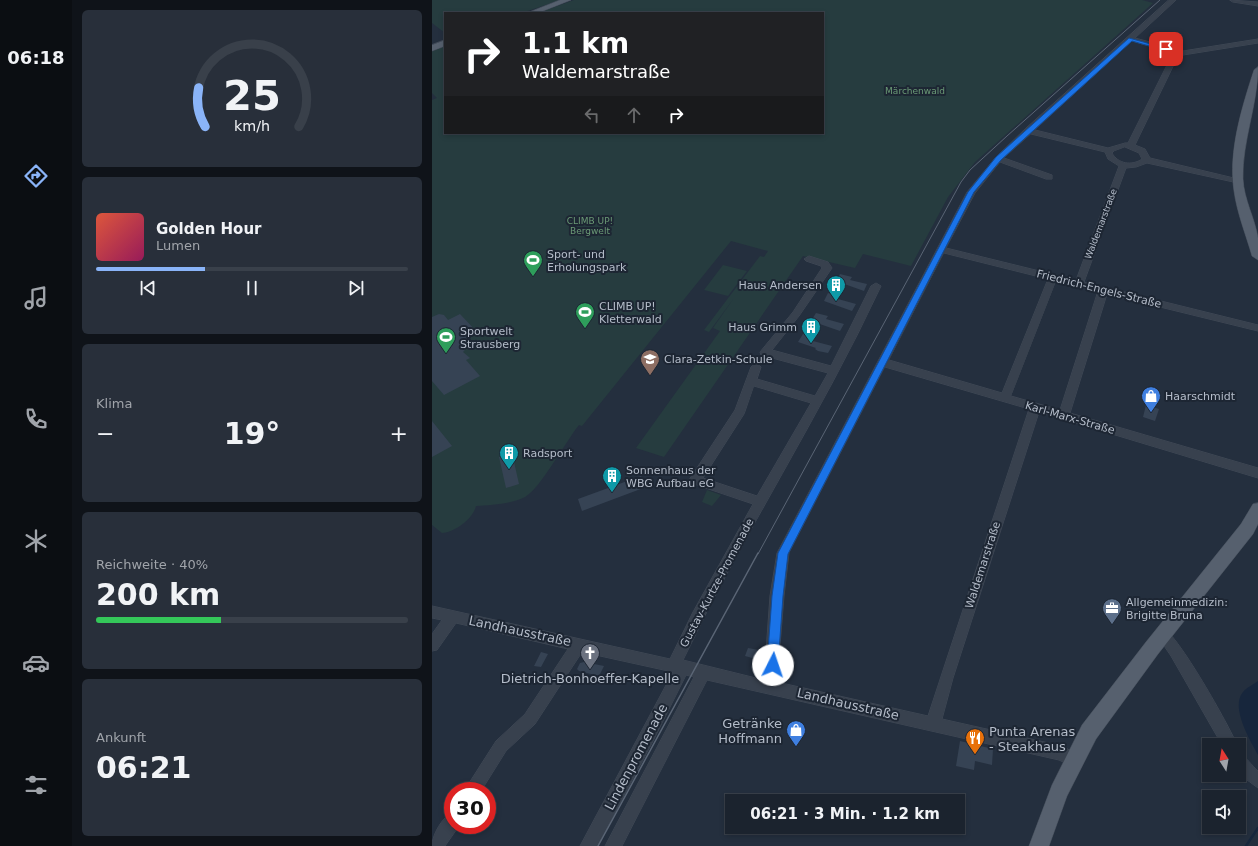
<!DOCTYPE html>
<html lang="de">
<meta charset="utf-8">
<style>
:root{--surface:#1b232e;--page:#282f3a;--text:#f1f3f6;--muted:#a0a4aa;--line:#39404a;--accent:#8ab4f8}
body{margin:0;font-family:"DejaVu Sans",sans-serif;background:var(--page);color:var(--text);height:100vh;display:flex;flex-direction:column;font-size:15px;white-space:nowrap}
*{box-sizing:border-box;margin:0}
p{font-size:13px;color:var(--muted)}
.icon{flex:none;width:22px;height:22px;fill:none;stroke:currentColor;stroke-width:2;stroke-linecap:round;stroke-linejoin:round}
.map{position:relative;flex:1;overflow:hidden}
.drawer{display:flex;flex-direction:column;gap:10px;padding:10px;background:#0f1319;width:360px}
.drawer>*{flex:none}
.top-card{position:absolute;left:12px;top:12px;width:380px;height:122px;border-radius:0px;box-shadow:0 2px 6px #0003,0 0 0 1px var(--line);background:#202124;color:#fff;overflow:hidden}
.needle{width:26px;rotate:349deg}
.controls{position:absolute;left:770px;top:738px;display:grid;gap:8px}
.controls a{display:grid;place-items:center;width:44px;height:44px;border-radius:0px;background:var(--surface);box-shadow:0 2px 6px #0003,0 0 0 1px var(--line);font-size:20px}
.speed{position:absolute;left:12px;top:782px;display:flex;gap:8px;font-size:20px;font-weight:700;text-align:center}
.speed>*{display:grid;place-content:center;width:52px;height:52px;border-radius:50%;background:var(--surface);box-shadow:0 2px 6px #0003,0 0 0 1px var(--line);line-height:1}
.speed .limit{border:6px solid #d22;background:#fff;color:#111}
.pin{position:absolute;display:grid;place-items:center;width:34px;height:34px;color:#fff;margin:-17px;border-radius:8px;box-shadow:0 2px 6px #0006}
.me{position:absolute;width:44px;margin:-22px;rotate:4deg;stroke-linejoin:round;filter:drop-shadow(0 0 3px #0008)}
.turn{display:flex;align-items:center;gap:14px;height:84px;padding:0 12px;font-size:18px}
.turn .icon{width:52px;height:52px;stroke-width:2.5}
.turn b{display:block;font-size:28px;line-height:34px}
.lanes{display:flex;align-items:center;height:38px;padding:0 12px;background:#0003;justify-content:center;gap:20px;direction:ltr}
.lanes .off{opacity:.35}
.big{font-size:30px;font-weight:700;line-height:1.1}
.drawer .widget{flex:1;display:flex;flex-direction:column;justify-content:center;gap:6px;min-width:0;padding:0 14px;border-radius:6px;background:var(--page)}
.drawer .dial{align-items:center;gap:0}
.dial svg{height:104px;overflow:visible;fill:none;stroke:var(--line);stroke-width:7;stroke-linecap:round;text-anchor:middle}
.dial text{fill:var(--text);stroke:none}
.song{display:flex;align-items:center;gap:12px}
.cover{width:48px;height:48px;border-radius:6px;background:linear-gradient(135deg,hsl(10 70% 55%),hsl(330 70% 35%))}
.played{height:4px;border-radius:2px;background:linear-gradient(90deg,var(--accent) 35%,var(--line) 35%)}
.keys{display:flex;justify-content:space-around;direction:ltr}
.heat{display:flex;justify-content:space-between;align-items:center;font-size:22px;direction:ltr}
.charge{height:6px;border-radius:3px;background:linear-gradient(90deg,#34c759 40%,var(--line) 0)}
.trip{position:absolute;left:293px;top:794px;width:240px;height:40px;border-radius:0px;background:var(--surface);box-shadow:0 2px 6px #0003,0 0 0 1px var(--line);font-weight:700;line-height:40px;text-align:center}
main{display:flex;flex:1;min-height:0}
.menu{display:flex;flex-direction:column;width:72px;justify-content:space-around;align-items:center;background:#0b0e12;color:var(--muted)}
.menu .icon{width:28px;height:28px}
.menu .current{color:var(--accent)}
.menu b{font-size:18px;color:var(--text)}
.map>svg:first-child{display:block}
.green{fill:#263c3f}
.water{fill:#17263c}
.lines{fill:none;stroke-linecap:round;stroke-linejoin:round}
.stream{stroke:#17263c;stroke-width:2.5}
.building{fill:#364354}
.minor-casing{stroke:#414a57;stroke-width:1}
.major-casing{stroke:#414a57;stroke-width:1}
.minor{fill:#38414e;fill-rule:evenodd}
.major{fill:#56606e;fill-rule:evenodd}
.tram-far1{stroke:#5a6575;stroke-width:1}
.tram{stroke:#5a6575;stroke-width:1.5}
.route{fill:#1a73e8;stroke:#114b97}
.labels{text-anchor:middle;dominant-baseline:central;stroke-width:4;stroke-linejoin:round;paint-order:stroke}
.far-park-label{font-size:9px;fill:#6b9a76;stroke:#1d2633}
.far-street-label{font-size:9px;fill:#b4bcc9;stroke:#1d2633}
.poi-label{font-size:11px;fill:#b4bcc9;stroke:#1d2633;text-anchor:start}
.street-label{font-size:11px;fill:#b4bcc9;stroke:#1d2633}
.near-street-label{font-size:13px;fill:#b4bcc9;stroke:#1d2633}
.near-poi-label{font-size:13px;fill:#b4bcc9;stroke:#1d2633}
</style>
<main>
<nav class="menu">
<b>06:18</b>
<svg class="icon current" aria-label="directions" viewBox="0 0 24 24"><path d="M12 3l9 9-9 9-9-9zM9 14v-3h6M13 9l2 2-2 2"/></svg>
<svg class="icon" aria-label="music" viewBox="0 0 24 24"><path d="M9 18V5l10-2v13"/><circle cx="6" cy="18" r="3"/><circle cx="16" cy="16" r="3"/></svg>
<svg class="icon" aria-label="phone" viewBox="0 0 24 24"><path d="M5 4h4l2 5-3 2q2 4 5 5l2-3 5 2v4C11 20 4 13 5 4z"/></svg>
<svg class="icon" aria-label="climate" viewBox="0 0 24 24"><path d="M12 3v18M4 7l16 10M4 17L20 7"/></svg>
<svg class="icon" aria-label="car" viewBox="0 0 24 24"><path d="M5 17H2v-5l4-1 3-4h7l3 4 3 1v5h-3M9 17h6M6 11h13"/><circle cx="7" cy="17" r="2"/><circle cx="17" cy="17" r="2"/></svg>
<svg class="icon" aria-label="filters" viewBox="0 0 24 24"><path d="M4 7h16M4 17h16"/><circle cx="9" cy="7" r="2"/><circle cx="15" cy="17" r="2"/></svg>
</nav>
<section class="drawer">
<div class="widget dial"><svg viewBox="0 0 100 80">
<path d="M14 69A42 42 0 1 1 86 69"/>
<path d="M14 69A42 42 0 0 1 9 39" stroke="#8ab4f8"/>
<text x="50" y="56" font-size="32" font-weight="700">25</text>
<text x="50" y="72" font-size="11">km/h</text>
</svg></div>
<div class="widget">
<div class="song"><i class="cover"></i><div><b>Golden Hour</b><p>Lumen</p></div></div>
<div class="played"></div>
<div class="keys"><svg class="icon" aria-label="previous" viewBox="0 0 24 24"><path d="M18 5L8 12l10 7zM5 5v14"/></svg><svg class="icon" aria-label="pause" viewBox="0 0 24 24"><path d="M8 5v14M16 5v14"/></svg><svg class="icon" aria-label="next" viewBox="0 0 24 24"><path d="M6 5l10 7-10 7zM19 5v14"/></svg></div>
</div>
<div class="widget"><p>Klima</p>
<div class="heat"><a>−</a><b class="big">19°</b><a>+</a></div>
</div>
<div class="widget"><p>Reichweite · 40%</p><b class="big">200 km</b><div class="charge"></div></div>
<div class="widget"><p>Ankunft</p><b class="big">06:21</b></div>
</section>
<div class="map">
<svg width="826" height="846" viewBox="0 0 826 846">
<rect width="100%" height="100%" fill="#242f3e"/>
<path class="green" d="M0,0H128L90,13H13V33L0,23Z
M142,0H710L721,3L543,162L516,197L479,266L431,254L423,268L371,256L232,457L204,448L288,331L281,328L302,298L277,332L272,330L328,256L332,257L336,251L299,241L150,426L147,425C134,441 108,489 93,497C80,504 59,505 44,506C41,519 23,532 10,533L0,525V100L5,98L0,93V51L13,46V133H391V13H106Z
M291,265L315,271L296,296L272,290Z
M275,490L289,495L280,506L270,502Z"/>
<path class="water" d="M826,681V755C818,740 798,707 811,692C814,688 822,684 826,681Z"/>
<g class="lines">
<path class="stream" d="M814,846L826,828"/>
</g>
<path class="building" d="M408,274L420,277L418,280L435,284L432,291L404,281Z
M396,293L408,296L406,299L424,304L420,311L392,301Z
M384,313L396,316L394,319L412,324L408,331L379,321Z
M7,314L12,315L16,320L28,314L45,332L34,337L38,344L31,352L38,358L34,360L48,376L12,395L0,381V317Z
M371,334L383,337L381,341L400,346L396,353L386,351L383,349L384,348L366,342Z
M714,405L727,409L723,421L711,417Z
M0,421L20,446L0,457Z
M80,453L87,484L74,488L67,457Z
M209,476L214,487L150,511L146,499Z
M316,648L327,650L324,659L313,656Z
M109,652L116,654L109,667L102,666Z
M152,662L172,666L167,676L147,671L145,669L148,663Z
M528,741L561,749L560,765L543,761L542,770L524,766Z"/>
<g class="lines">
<defs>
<path id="minor" d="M737,0H744L703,38L751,51L826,39V43L751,55L747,54L703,145L713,149L718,158L806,179L810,181L806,183L715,163L704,167L694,168L652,282L826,325V331L675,294L638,413L826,468V478L607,412L521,678L510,719L630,746L647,755L649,760L647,765L642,767L627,760L275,680L190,846H173L262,677L254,675L220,743L165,846H148L241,672L150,652L103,724L74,751L49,791H32L64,741L93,714L136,649L24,623L5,650L0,651V634L10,620L0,618V606L238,659L261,612L321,504L259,483L257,480L303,410L319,367L324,363L329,367L325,379L383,396L396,373L329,355L328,352L361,312L390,268L389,266L374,261L372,259L377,256L396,262L400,268L367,316L340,350L399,366L439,286L444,283L449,286C389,415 312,532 251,660L332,680L338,596L345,553L535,192L564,157L593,129ZM700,41L741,53L696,143H693L676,148L603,130ZM599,134L673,152L676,159L687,166L644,280L514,248L543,193L568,162L614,179H620V175L572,158ZM693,147L707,153L710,159C700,166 686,164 680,153L682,151ZM512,253L616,279L570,393L457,360ZM624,281L666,291L628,410L579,396ZM453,367L597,409L496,716L345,682L352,596L357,553ZM322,386L379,403L325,496L271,478L312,414Z
M798,0L826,2V6L801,2Z
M731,628C745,633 798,727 805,745H790L739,656L724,634L726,630Z
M807,754C815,757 819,765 826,771V788L807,774Z
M21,812V825L27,826L13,846H0C0,835 10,817 21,812Z"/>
<path id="major" d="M128,0H139L106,13H95Z
M13,40V46L0,51V45Z
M826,67C826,105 810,141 811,179C812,200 823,218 826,238C826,245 826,253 826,260L820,256C814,235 805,213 802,191C796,151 810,107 822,70Z
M826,503V524L821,534L726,654L664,739L635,796L617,846H597L620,785L650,725L714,642L809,524L821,504Z"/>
</defs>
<use href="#minor" class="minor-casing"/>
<use href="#major" class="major-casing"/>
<use href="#minor" class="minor"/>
<use href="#major" class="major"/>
<path class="tram-far1" d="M326,554L529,182L538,170L575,136L728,0"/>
<path class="tram" d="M166,846L326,553"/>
</g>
<path class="route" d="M697,38L737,49L734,51L700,41L569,160L542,192L356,554L351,596L346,665L345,668L341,670L337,668L335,665L340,596L346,553L536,192L564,157Z"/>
<defs>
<symbol id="stadium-pin" viewBox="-11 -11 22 30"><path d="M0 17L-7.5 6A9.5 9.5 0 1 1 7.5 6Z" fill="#2e9e5b" stroke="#1d2633"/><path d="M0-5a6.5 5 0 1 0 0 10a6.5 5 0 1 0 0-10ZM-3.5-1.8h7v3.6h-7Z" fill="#fff"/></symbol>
<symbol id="building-pin" viewBox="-11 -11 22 30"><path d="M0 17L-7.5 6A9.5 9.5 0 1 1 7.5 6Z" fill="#0f9aa8" stroke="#1d2633"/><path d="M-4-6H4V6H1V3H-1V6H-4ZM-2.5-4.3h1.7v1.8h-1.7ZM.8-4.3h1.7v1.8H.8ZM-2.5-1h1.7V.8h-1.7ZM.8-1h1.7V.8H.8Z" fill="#fff"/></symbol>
<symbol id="school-pin" viewBox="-11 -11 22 30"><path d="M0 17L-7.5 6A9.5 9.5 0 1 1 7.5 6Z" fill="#8d6e63" stroke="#1d2633"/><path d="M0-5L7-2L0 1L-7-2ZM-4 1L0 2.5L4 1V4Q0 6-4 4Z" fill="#fff"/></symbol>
<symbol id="shop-pin" viewBox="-11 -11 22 30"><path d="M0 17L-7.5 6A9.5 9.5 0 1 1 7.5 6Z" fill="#3f7fe0" stroke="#1d2633"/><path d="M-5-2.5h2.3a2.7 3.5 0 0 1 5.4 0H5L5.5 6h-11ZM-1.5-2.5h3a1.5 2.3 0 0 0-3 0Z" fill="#fff"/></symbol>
<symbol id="office-pin" viewBox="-11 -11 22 30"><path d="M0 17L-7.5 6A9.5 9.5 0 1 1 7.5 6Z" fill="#5c6f8a" stroke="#1d2633"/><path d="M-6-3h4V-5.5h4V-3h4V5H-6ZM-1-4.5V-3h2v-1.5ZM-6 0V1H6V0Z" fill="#fff"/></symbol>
<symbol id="church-pin" viewBox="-11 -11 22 30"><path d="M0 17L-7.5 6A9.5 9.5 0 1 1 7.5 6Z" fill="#6b7280" stroke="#1d2633"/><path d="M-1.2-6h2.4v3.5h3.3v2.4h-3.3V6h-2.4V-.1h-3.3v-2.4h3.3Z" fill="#fff"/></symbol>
<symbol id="restaurant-pin" viewBox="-11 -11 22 30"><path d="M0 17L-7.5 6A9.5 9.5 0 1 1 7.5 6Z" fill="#e8710a" stroke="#1d2633"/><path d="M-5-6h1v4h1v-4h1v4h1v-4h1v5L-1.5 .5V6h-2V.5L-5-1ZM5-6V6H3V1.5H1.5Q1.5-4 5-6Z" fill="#fff"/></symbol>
</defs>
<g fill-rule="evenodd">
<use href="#stadium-pin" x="90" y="249" width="22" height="30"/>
<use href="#building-pin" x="393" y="274" width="22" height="30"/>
<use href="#stadium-pin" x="142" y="301" width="22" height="30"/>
<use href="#building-pin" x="368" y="316" width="22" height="30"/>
<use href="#stadium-pin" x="3" y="326" width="22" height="30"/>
<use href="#school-pin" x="207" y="348" width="22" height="30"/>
<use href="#shop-pin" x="708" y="385" width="22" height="30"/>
<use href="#building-pin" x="66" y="442" width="22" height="30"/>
<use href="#building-pin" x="169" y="465" width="22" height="30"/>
<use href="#office-pin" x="669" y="597" width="22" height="30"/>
<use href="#church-pin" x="147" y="642" width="22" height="30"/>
<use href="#shop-pin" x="353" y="719" width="22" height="30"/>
<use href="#restaurant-pin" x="532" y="727" width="22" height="30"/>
</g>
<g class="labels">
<g class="far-park-label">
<text x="483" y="91">Märchenwald</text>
<text x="158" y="221">CLIMB UP!<tspan x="158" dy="10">Bergwelt</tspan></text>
</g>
<g class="far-street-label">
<text transform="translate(669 224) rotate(-69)">Waldemarstraße</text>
</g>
<g class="poi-label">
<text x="115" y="254">Sport- und<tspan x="115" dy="13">Erholungspark</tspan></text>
<text x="390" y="285" text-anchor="end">Haus Andersen</text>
<text x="167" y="306">CLIMB UP!<tspan x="167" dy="13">Kletterwald</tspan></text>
<text x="365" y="327" text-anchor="end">Haus Grimm</text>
<text x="28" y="331">Sportwelt<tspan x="28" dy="13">Strausberg</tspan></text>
<text x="232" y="359">Clara-Zetkin-Schule</text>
<text x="733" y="396">Haarschmidt</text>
<text x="91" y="453">Radsport</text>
<text x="194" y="470">Sonnenhaus der<tspan x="194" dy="13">WBG Aufbau eG</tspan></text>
<text x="694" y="602">Allgemeinmedizin:<tspan x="694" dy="13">Brigitte Bruna</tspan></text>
</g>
<g class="street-label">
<text transform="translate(667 289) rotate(14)">Friedrich-Engels-Straße</text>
<text transform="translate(638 418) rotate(16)">Karl-Marx-Straße</text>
<text transform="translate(551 565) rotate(-72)">Waldemarstraße</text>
<text transform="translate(285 583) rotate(-62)">Gustav-Kurtze-Promenade</text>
</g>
<g class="near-street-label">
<text transform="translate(88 631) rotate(12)">Landhausstraße</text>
<text transform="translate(416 704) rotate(13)">Landhausstraße</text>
<text transform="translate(204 757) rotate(-62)">Lindenpromenade</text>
</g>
<g class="near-poi-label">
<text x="158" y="678">Dietrich-Bonhoeffer-Kapelle</text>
<text x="350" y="723" text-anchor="end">Getränke<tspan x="350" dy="15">Hoffmann</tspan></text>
<text x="557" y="731" text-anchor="start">Punta Arenas<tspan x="557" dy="15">- Steakhaus</tspan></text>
</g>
</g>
</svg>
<div class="controls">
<a><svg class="needle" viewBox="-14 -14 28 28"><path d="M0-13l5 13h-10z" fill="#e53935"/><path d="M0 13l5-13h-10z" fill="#a0a4aa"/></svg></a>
<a><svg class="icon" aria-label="sound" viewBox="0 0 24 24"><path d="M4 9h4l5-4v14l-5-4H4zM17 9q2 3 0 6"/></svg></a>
</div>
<div class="speed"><div class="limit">30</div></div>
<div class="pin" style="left:734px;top:49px;background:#d93025"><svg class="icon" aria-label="arrive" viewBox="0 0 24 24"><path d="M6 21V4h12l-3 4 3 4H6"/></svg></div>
<svg class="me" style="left:341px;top:665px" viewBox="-20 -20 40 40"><circle r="19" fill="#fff"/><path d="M0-13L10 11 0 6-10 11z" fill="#1a73e8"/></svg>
<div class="trip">06:21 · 3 Min. · 1.2 km</div>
<div class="top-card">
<div class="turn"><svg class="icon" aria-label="right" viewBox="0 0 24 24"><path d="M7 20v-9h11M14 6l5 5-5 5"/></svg><div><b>1.1 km</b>Waldemarstraße</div></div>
<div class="lanes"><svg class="icon off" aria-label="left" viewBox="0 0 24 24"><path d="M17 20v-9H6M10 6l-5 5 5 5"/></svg><svg class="icon off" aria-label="ahead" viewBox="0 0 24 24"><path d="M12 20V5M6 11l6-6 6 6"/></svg><svg class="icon" aria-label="right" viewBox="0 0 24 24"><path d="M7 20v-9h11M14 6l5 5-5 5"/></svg></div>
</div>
</div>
</main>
